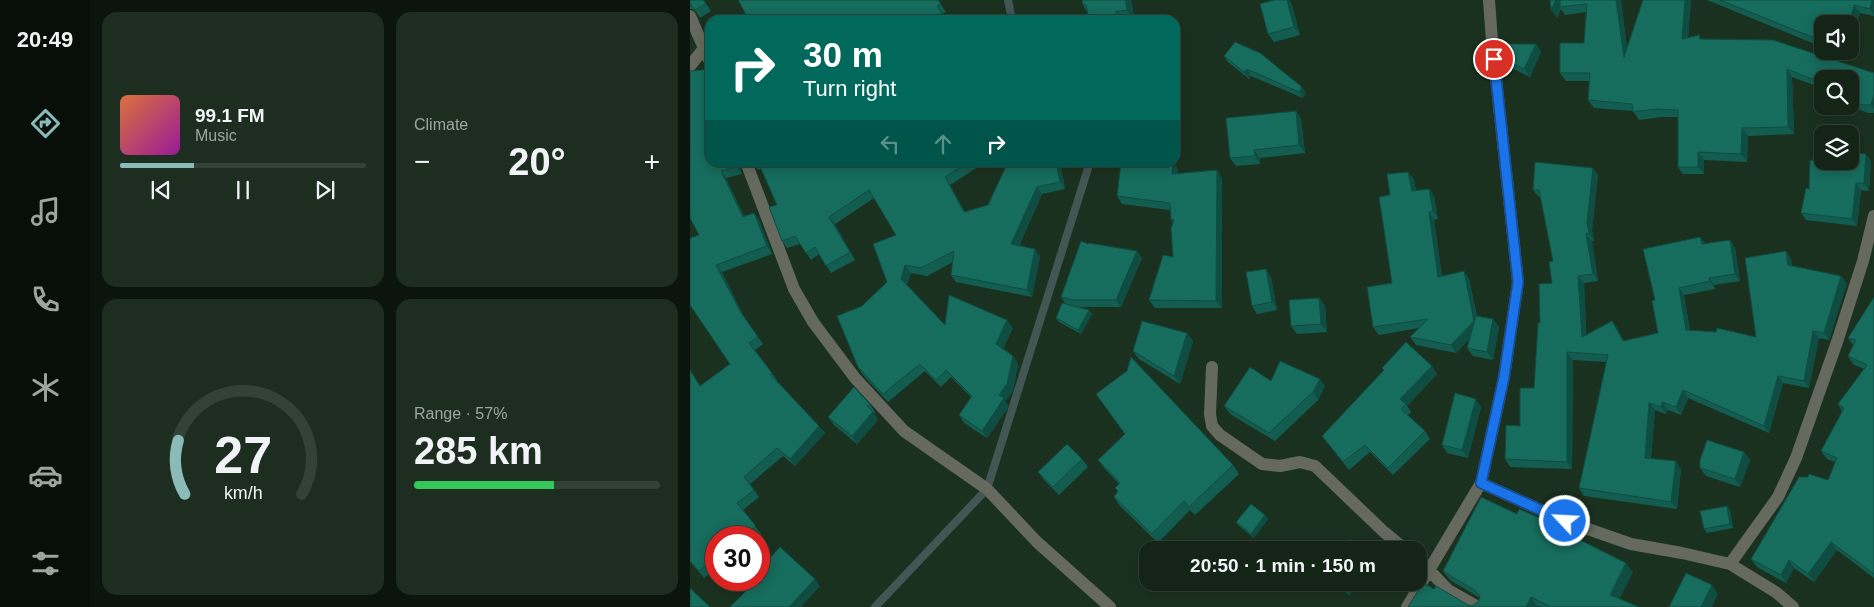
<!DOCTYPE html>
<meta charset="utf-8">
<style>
:root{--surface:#142517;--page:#1d2d20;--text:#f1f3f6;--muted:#9da5a1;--line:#334236;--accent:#8bbbb9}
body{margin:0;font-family:Arial,sans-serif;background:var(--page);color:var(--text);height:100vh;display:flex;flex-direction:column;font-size:19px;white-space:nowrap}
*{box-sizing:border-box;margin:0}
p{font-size:16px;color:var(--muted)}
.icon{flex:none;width:28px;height:28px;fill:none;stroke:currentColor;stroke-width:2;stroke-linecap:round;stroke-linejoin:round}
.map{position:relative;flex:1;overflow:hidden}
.side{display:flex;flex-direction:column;gap:12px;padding:12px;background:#0b140d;width:600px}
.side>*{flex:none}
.top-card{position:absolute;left:15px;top:15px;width:475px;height:152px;border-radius:15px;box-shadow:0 2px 12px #0003,0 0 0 1px var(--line);background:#00695c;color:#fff;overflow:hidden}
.fabs{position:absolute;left:1124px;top:15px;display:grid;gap:10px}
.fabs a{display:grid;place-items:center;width:45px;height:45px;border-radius:10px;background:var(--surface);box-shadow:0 2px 12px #0003,0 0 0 1px var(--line);font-size:25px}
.speed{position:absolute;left:15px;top:526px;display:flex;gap:10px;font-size:25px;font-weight:700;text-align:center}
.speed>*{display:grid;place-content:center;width:65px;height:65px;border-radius:50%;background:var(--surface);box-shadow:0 2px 12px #0003,0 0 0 1px var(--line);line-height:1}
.speed .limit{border:8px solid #d22;background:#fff;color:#111}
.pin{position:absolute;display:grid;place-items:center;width:42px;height:42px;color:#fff;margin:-21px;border:2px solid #fff;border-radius:50%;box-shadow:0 1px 5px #0007}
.me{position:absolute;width:55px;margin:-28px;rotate:295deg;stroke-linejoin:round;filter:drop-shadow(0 0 4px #0008)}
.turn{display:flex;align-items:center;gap:18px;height:105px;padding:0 15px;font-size:22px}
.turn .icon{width:65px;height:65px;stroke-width:2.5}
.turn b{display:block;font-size:35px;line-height:42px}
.lanes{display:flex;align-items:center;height:48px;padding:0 15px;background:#0003;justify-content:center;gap:25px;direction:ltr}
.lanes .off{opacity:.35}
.big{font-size:38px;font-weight:700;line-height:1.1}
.side .widget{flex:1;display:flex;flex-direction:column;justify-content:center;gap:8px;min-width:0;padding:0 18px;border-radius:15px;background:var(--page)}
.side .dial{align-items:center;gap:0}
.dial svg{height:130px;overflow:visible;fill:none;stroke:var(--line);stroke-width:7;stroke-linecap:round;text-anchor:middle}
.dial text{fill:var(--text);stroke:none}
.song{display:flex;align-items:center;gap:15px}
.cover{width:60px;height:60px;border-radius:8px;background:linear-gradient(135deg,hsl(20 70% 55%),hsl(300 70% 35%))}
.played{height:5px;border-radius:2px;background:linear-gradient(90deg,var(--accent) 30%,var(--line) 30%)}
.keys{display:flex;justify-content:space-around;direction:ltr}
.heat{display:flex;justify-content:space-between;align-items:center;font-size:28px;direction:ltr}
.charge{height:8px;border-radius:4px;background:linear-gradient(90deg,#34c759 57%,var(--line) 0)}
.side .tiles{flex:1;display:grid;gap:12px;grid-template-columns:repeat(2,1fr)}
.trip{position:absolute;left:449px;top:541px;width:288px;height:50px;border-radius:15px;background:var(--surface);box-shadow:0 2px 12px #0003,0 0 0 1px var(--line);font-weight:700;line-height:50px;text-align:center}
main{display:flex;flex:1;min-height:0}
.tab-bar{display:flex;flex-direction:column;width:90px;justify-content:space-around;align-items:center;background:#080f09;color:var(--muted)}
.tab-bar .icon{width:35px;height:35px}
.tab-bar .current{color:var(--accent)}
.tab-bar b{font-size:22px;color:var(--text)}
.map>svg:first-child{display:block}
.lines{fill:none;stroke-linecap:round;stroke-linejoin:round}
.stream{stroke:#425654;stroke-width:8}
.minor{stroke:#666a5e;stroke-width:12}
.wall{fill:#135d50}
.shaded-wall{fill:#0f4c41}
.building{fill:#166c5d;stroke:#0f4c41}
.route-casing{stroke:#114b97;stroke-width:12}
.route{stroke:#1a73e8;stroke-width:9}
</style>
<main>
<nav class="tab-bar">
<b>20:49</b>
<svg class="icon current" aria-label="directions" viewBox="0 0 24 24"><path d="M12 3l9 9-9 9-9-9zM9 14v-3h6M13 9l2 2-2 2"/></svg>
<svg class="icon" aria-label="music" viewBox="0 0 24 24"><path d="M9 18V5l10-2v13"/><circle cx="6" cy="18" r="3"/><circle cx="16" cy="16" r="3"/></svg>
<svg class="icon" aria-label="phone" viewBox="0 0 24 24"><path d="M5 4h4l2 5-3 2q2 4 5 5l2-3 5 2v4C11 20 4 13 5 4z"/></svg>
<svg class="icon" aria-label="climate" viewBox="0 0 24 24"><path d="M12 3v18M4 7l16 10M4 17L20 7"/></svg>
<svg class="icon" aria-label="car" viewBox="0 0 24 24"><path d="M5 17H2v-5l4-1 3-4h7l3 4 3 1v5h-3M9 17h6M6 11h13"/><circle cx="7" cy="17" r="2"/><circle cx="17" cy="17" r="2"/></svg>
<svg class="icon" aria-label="filters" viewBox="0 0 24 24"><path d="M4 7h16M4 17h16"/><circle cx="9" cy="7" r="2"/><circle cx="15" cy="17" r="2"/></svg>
</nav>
<section class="side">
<div class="tiles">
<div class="widget">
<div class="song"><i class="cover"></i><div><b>99.1 FM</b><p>Music</p></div></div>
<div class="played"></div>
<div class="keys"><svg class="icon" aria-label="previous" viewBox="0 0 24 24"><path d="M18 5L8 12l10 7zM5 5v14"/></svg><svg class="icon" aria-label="pause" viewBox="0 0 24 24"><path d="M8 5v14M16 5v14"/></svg><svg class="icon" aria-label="next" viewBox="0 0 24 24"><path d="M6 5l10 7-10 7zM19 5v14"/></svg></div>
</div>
<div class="widget"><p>Climate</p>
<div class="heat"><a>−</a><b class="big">20°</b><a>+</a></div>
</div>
<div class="widget dial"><svg viewBox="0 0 100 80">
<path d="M14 69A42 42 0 1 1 86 69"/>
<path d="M14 69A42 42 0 0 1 10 36" stroke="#8bbbb9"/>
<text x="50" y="56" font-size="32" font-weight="700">27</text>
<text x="50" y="72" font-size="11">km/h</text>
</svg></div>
<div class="widget"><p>Range · 57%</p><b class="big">285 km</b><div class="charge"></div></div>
</div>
</section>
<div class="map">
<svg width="1184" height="607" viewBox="0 0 1184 607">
<rect width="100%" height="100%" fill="#1b311f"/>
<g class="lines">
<path class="stream" d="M318,0L322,20
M185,607L297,489L400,162"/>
<path class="minor" d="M0,16L20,62
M0,66L15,47
M56,162L104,289L123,322L165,378L214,431L297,489L347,542L420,607
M522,367L520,414L522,426L530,435L572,464L590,466L610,462L625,466L694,532L716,550
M791,483L875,521L941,544L992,553L1040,564L1087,593L1103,607
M728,559L738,569L758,590L788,607
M1040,564L1088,497L1106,458L1147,342L1173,261L1184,216
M717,607L791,483L814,377L828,282L802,41L799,0"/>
</g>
<path class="wall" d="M0,0H14L21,11L10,18L4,9H0Z
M248,0L256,12L252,14L256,20H59Z
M441,0L445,20H399L397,12L393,5Z
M584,0H599L602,5L610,35L584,42L578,34Z
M860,0H931L937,48L953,0H1001L998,38L1012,39L1184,73V113H1178L1159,106H1160V79H1132V88L1102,77L1104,134L1058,136L1057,162L1014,160V174H993L988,167V117H972L949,120L943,111L904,108L898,100L900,81H876L870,73L894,43L896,12L875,15L871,9L867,18Z
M1017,0H1184V16L1170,13L1160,48V24H1132V47Z
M846,44L851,52L840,77L813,64L807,56Z
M534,56L616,93L613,98L561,76L559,79L538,62Z
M20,69L52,174L36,178L54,216L64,213L69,220L82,254L32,272L55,319L73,344L65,350L87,380L86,381L135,433L105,466L93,456L60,484L69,497L53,510L71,534L66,538H26V569L14,578L0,562V369L10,386L40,364L9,235Z
M606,111L611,119L615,153L570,158V164L546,166L540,158Z
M1176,154L1181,161L1179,191L1171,190L1167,226L1116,220L1111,213L1119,189L1132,161H1160Z
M62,162H296L260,185L275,212L298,205L318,162H370L375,189L352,194L329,246L350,256L342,297L266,282L261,275L263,262L237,276L221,273L217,285L255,325L323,328L313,348L323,356L328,364L323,391L315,401L319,406L297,438L274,423L269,415L281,397L261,377L251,387L235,371L198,402L173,375L168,367L172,306L197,282L206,235L184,198L145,224L165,260L141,273L129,254L121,260L110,244L97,248L92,241L87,205L71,169L68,170Z
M903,168L908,175L902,230L904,241H902L908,281L894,283L896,335L922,321L927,328L934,341L968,333L965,300L1010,237L1015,244L1040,240L1045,248L1050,281L1024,285L1025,289L994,295L1000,330L1066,337L1101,259L1102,266L1157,283L1139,340L1129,338L1119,388L1093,383L1079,433L998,398L991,415L978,410L976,414L965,410L961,458L991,469L987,509L894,496L889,488L916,362L883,360L882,469L820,467L815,459L830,426L844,388L850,323L862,283L863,261L851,197H849L843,190Z
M488,169V174L532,178V308H465L459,300L483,257V223L481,219L480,210L432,204L427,196Z
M724,179L726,191L739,189L744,196L748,219L744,220L752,276L779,279L787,316L803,319L809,327L803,360L783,356L777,348L780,338L766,353L726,345L720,337L729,328L689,335L683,327L702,283L700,195Z
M398,244L447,251L452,258L431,307H388L399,310L402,314L391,334L369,322L366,318L375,303L371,297Z
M581,277L587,310L567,314L562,306Z
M1184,297V578L1147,550L1124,582L1104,568L1096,583L1067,567L1061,559L1138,480L1145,462L1137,459L1131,451L1152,411L1148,404L1174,369L1163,364L1158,356L1163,345L1158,338Z
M629,298L635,306L637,332L607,334L601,326Z
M497,333L503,341L490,384L449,359L443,351Z
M742,366L747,374L717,406L721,412L718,415L735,431L740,439L703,475L680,452L659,470L632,436L694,371L692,368Z
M581,381L635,386L628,400L585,441L540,414L534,406Z
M180,404L185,412L184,413L188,420L167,444L144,425L138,417Z
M791,407L778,458L757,453L752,445Z
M1054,452L1060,460L1050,487L1016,476L1010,468Z
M392,459L398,467L369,495L354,480L348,472Z
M408,460L543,465L549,474L505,515L500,510L468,543L430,506L424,497L428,491L425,488L429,484L414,468Z
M1040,510L1043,528L1017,533L1014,529Z
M827,514L859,522L862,526L943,572L929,598L949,607H850L847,606V607H718L744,589L778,605L782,606L788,602L790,598L760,580L753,571Z
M578,519L564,538L549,526L546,522Z
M641,582H668L659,595Z"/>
<path class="shaded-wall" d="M435,0H441L445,20L437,10Z
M597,0H599L602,5L610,35L604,27Z
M866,0H875L870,7L871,9L867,18L861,10Z
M926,0H931L939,65L934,57Z
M995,0H1001L997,47L992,39Z
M1182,0H1184V15L1180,9Z
M1164,5L1170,13L1160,48V24H1159Z
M426,12L432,20H428Z
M846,44L851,52L840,77L834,69Z
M557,69L561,76L559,79L554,72Z
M1097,69L1102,77L1104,134L1098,127Z
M612,87L616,93L613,98L609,92Z
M1184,95V109L1181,105Z
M606,111L611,119L615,153L609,145Z
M1052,128L1058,136L1057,162L1051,154Z
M564,150L570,158V164L565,156Z
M1008,152L1014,160V174L1008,167Z
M1176,154L1181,161L1179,191L1174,183Z
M45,162H48L52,174L47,167Z
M366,162H370L375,189L370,182Z
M483,162H484L488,169V182L482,174Z
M903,168L908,175L902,230L904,241L899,233L897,222Z
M527,170L532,178V308L526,301Z
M31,171L36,178L58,224L53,217Z
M718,172L724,179L727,199L722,191Z
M255,177L260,185L279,219L274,212Z
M1166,183L1171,190L1167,226L1162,219Z
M347,187L352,194L326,251L321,244Z
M739,189L744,196L748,219L743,211Z
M739,212L744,220L753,284L748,277Z
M64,213L69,220L82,254L77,246Z
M139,217L145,224L165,260L160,252Z
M896,234L902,241L908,281L903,274Z
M1010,237L1016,244H1012Z
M1040,240L1045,248L1050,281L1045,274Z
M345,249L350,256L342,297L337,290Z
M447,251L452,258L431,307L426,300Z
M1096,251L1101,259L1103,273L1098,265Z
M26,265L32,272L55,319L73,344L50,311Z
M215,265L221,273L216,287L211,279Z
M576,269L581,277L587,310L582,302Z
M774,271L779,279L789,329L766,353L761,345Z
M888,276L894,283L897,345L892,337Z
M1151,276L1157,283L1139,340L1134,333Z
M1019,278L1024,285L1025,289L1020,281Z
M989,288L994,295L1001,338L996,330Z
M629,298L635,306L637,332L631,324Z
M399,310L402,314L391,334L388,330Z
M803,319L809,327L803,360L797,352Z
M317,320L323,328L312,351L306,344Z
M922,321L927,328L938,348L933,341Z
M1123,331L1129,338L1119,388L1114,381Z
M497,333L503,341L490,384L484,376Z
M877,352L883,360L882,469L877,462Z
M323,356L328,364L323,391L315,401L319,406L297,438L292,431L309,395Z
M742,366L747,374L717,406L710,399Z
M1088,376L1093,383L1079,433L1074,426Z
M630,379L635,386L628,400L623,392Z
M993,390L998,398L991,415L986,407Z
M786,399L791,407L778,458L772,450Z
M972,402L978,410L976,414L971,407Z
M959,403L965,410L960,465L955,458Z
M183,412L188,420L167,444L162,436Z
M129,426L135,433L105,466L100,459Z
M1054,452L1060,460L1050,487L1045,479Z
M986,461L991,469L987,509L981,502Z
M1037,506L1040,510L1043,528L1040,524Z
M575,515L578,519L564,538L561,534Z
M1141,542L1147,550L1124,582L1118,574Z
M1099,560L1104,568L1096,583L1091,575Z
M936,563L943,572L927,604L920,595Z
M125,579L130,586L111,607H99Z
M656,582H668L659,595L653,587Z
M1022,585L1028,594L1022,607H1011Z
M841,597L847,606V607H836Z"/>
<path class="building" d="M0,0H13L16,4L4,10L0,3Z
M48,0H248L251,4L247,6L252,14L242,20H176V17L169,20H59Z
M392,0H435L437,10L426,12L428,20H399L396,5H393Z
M584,0H597L604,27L578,34L570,4Z
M860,0H866L861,10Z
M870,0H926L934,57L953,0H995L992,39L1009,35L1010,39L1083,40L1184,73V95L1181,105H1173L1160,101V79H1132V83L1097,69L1098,127L1052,128L1051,154L1008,152V167H988V110L966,109L943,112L942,104L898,100L900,73H870V43H894L897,4L870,7Z
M1030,0H1182L1180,9L1164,5L1159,24H1132V39H1127Z
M545,42L570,53L612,87L609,92L557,69L554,72L534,56Z
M806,44H846L834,69L807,56Z
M20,69V162H45L47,167L31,171L53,217L64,213L77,246L26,265L50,311L68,337L59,343L82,373L80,374L129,426L100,459L87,448L54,477L64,490L47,503L66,526L51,538H26V557L9,571L0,561V370L10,386L40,364L0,305V238L9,235L0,218V71Z
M606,111L609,145L564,150L565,156L540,158L536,118Z
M1160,153L1176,154L1174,183H1166L1162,219L1111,213L1116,188L1119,189L1120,160L1132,161H1160Z
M68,162H279L255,177L274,212L298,205L318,162H366L370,182L347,187L321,244L345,249L337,290L261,275L264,251L231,268L215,265L211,279L255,325L259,295L317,320L306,344L323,356L317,384L309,395L314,398L292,431L269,415L282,396L256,370L246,380L230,364L193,394L168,367L147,316L172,306L197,282L183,244L206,235L179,190L139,217L160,252L136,266L125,247L116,253L105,236L92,241L79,207L87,205Z
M431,162H483L482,174L527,170L526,301L459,300L473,255L483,257L481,228L484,220L481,219L480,203L427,196Z
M845,162L903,168L897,222L899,233L896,234L903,274L888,276L892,337L922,321L933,341L968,333L962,301L965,300L953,249L1010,237L1012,244L1040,240L1045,274L1019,278L1020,281L989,288L996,330L1026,332L1027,328L1066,337L1055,258L1096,251L1098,265L1151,276L1134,333L1123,331L1114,381L1088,376L1074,426L993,390L986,407L972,402L971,407L959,403L955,458L986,461L981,502L889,488L918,355L877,352V462L815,459L816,425L830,426V388H844L848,323H850L849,284L862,283L859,262L863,261L849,190H843Z
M718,172L722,191L739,189L743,211L739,212L748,277L774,271L784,321L761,345L720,337L738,319L683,327L677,287L702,283L689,197L700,195L697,174Z
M391,241L398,244L399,243L447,251L426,300H383L371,297Z
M576,269L582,302L562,306L556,272Z
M1184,297V574L1141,542L1118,574L1099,560L1091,575L1061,559L1109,477H1118L1119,474L1138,480L1147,458L1131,451L1154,408L1148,404L1177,365L1158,356L1166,340L1158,338Z
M629,298L631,324L601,326L599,300Z
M372,303L399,310L388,330L366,318Z
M786,316L803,319L797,352L777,348Z
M452,321L497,333L484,376L443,351Z
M716,342L742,366L710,399L716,404L711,409L735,431L698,468L675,445L653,462L632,436L694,370L692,368Z
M441,357L543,465L499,507L494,501L462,534L424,497L428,491L425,488L430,483L408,460L435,434L406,394L437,371Z
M590,361L630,379L623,392L579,433L534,406L560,367L581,381Z
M164,387L180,404L177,406L183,412L162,436L138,417Z
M765,393L786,399L772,450L752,445Z
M1017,440L1054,452L1045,479L1010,468V460Z
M377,444L392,459L363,487L348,472Z
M791,497L827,514L829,509L859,522L858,524L936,563L920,595L949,607H861L841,597L836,607H718L733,583L744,589L746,586L778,605L782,606L788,602L790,597L786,591L753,571Z
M561,504L575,515L561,534L546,522Z
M1037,506L1040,524L1014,529L1010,511Z
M660,539L676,550H652Z
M90,547L125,579L99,607H40L61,586L57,582L59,580H69V570Z
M996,573L1022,585L1011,607H979Z
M646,582H656L653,587Z
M0,588L20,607H0Z"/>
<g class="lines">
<defs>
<path id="route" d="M804,59L828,282L814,377L791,483L875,521"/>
</defs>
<use href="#route" class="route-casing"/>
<use href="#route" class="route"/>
</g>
</svg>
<div class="fabs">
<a><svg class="icon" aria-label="sound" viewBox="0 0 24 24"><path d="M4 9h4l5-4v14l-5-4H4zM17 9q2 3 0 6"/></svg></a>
<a><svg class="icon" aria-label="search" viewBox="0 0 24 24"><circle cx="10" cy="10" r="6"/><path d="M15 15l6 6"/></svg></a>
<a><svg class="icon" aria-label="layers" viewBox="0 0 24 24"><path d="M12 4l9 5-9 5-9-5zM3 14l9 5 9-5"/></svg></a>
</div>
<div class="speed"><div class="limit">30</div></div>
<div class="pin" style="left:804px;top:59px;background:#d93025"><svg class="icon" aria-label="arrive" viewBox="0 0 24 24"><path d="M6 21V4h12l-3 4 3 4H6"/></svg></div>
<svg class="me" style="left:875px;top:521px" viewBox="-20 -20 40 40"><circle r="17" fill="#1a73e8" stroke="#fff" stroke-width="3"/><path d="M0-11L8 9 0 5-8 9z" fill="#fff"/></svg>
<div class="trip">20:50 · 1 min · 150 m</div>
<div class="top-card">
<div class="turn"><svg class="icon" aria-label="right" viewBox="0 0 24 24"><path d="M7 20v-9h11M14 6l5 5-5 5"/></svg><div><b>30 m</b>Turn right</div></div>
<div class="lanes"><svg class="icon off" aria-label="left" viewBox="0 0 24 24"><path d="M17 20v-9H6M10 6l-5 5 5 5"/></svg><svg class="icon off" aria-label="ahead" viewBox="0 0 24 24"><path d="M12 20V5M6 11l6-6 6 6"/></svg><svg class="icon" aria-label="right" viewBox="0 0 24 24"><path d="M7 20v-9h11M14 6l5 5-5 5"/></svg></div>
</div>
</div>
</main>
